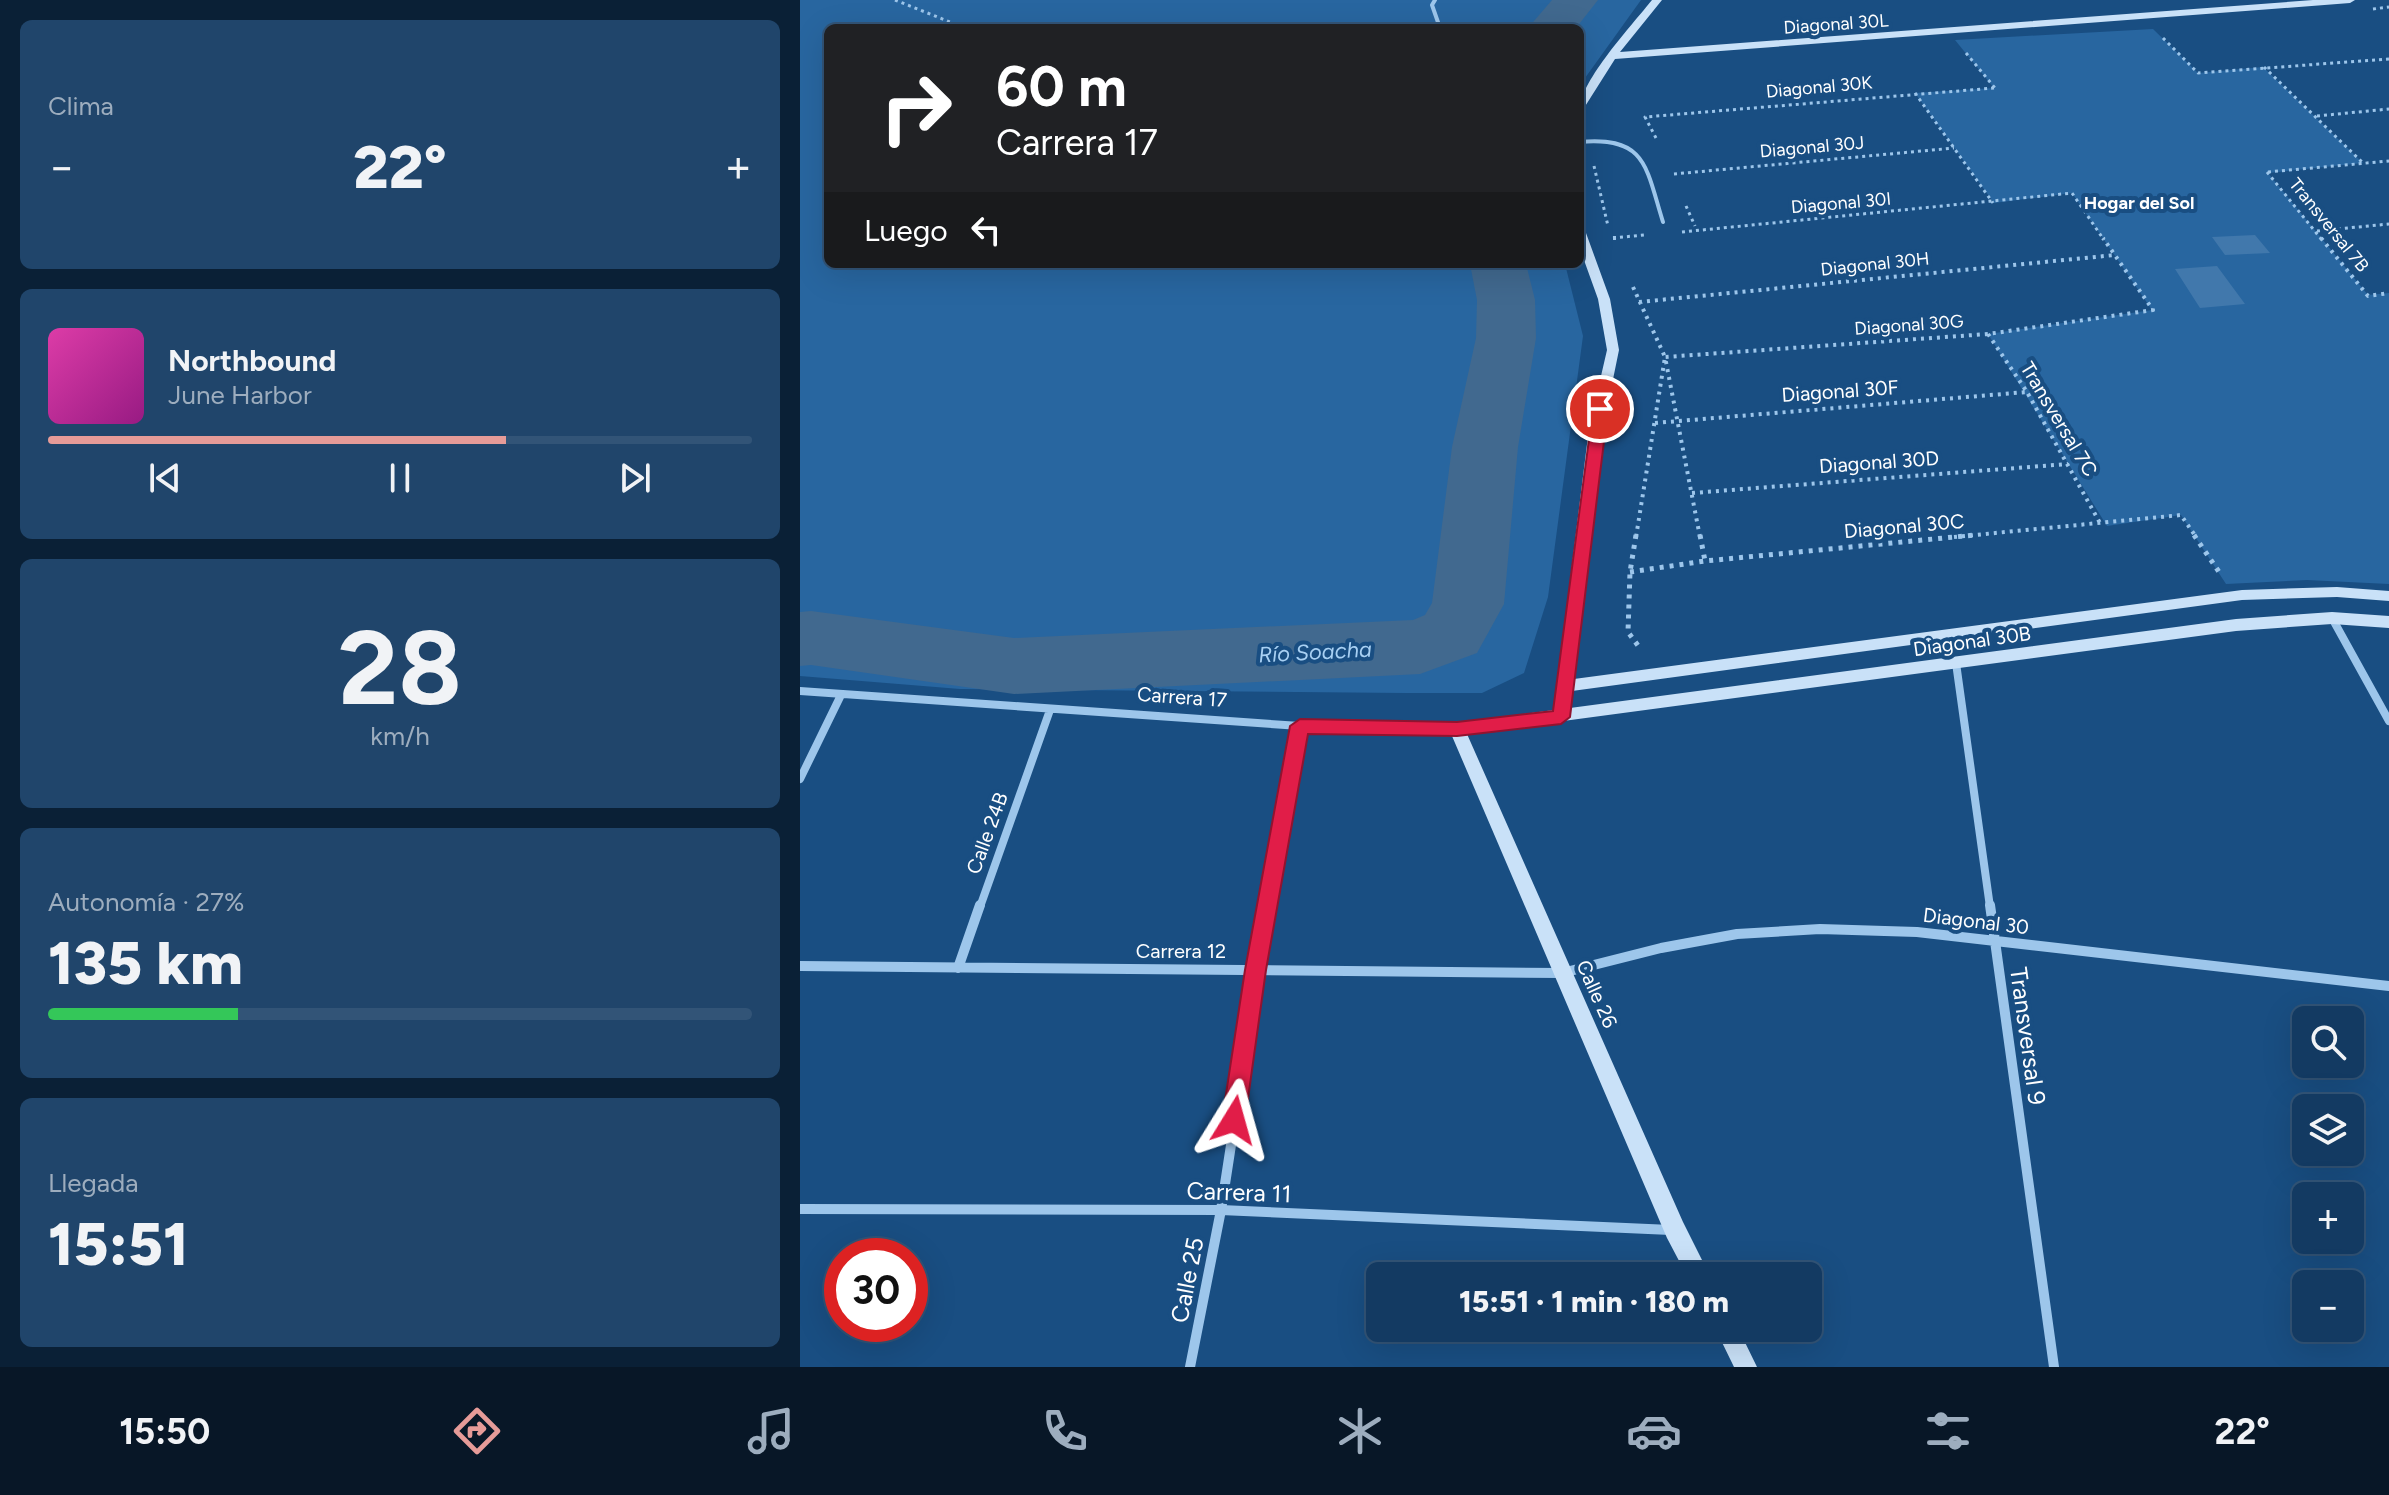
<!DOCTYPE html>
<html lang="es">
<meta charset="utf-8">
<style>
:root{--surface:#133a62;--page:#20456b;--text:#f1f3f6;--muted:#9dadbe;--line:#325477;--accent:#e69b98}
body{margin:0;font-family:Figtree,sans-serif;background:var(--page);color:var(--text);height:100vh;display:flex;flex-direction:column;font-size:30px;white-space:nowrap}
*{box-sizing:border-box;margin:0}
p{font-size:26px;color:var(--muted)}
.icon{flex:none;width:44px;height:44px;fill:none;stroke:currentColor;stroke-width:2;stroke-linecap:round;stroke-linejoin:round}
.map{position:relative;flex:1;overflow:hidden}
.side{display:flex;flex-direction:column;gap:20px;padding:20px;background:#0a2036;width:800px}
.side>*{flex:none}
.banner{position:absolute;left:24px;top:24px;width:760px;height:244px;border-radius:12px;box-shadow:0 8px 32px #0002,0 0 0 2px var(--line);background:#202124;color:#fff;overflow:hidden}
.buttons{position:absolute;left:1492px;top:1006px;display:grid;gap:16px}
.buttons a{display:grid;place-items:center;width:72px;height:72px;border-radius:12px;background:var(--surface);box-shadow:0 8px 32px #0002,0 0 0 2px var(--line);font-size:40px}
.speed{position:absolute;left:24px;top:1238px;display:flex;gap:16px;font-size:40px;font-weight:700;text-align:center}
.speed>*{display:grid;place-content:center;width:104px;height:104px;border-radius:50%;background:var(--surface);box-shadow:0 8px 32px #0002,0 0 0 2px var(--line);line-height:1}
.speed .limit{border:12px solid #d22;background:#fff;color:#111}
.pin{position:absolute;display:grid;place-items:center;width:68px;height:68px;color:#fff;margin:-34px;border:4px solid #fff;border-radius:50%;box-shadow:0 2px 8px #0007}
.me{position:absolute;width:88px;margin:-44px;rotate:8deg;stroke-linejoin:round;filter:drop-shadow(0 0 6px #0008)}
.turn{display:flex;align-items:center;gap:28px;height:168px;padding:0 40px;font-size:36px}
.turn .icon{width:104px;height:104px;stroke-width:2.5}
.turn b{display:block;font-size:56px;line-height:68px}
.then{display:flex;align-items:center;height:76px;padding:0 40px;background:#0003;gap:16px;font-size:30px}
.big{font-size:60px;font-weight:800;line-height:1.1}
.side .tile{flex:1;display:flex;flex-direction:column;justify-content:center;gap:12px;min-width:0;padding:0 28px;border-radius:12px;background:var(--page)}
.side .dial{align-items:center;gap:0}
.dial b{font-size:104px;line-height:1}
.song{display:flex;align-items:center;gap:24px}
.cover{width:96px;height:96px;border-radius:12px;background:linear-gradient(135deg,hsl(320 70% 55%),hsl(310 70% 35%))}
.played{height:8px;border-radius:4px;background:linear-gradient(90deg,var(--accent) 65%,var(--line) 65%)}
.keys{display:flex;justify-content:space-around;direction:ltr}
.heat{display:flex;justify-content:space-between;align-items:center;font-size:44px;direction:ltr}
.charge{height:12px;border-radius:6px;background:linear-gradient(90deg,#34c759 27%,var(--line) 0)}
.trip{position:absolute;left:566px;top:1262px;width:456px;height:80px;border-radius:12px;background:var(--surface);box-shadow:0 8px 32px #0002,0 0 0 2px var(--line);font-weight:800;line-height:80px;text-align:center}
.tabs{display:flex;height:128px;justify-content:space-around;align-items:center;background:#081727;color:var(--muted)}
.tabs .icon{width:56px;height:56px}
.tabs .selected{color:var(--accent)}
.tabs b{font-size:36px;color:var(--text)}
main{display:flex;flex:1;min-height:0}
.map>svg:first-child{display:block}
.green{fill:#2866a0}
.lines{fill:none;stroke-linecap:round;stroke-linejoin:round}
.river{fill:#41698f;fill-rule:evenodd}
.building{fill:#4178ac}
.path-far2{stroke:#9dc6eb;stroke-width:3;stroke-dasharray:3 4;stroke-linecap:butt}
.path-far1{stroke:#9dc6eb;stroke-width:4;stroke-dasharray:3 5;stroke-linecap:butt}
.path{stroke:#9dc6eb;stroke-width:5;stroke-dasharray:4 6;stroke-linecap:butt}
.lane{stroke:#9dc6eb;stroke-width:4}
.street-far1{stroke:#9dc6eb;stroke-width:8}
.street{stroke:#9dc6eb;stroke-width:10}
.secondary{fill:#c9e1f8;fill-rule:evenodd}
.route{fill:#e11d48;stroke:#92132f;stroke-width:2}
.labels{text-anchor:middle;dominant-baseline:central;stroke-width:8;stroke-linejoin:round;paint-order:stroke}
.far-street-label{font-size:18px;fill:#fff;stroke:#194e82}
.far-neighbourhood-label{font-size:18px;font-weight:bold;fill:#fff;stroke:#194e82}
.street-label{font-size:20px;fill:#fff;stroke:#194e82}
.water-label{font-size:22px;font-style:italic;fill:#a8d0f3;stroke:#194e82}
.near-street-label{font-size:24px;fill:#fff;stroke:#194e82}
</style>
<main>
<section class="side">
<div class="tile"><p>Clima</p>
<div class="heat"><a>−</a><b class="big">22°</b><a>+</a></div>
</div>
<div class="tile">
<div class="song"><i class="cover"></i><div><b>Northbound</b><p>June Harbor</p></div></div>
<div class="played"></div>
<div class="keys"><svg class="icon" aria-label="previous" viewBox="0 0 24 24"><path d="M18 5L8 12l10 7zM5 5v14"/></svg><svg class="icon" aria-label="pause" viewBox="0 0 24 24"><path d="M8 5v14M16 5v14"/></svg><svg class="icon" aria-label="next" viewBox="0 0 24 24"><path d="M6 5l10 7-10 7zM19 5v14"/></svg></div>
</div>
<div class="tile dial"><b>28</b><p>km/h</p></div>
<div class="tile"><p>Autonomía · 27%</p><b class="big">135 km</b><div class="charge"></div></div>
<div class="tile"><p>Llegada</p><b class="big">15:51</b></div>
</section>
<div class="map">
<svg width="1589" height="1367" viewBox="0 0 1589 1367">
<rect width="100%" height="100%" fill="#194e82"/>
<path class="green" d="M0,0H841L780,85V28H28V264H765L783,336L748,597L724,673L682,693H605L160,689L0,676Z
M1353,29L1398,73L1463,67L1563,163L1468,173L1568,295L1589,293V584L1507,580L1426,584L1381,515L1307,526L1188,334L1352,310L1272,193L1194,203L1115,93L1194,88L1155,40Z"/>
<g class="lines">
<path class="river" d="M752,0H798L776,28H728Z
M670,264H726L735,300L736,338L718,447L704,604L677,653L620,674L214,694L11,665L0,666V612L11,611L214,638L613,620L625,615L632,603L652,447L676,338L677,300Z"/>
</g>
<path class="building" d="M1455,235L1470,253L1425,255L1412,237Z
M1417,266L1445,304L1400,308L1375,269Z"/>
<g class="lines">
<path class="path-far2" d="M95,0L165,28
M1573,9L1589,7
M1363,38L1398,73L1589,59
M1166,53L1195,88
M1464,67L1563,163
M1115,93L1193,203
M1517,116L1589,109
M856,138L845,117L1194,88
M794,166L808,226
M1467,172L1522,240
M1468,172L1589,161
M874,174L1154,148
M886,206L895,226
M1517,231L1589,224
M882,232L1272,193L1304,240
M813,238L844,235"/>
<path class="path-far1" d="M813,238H816
M1521,238L1568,296L1589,293
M833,287L865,357L836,537
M839,302L1315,255
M1188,334L1227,392L1300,523
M855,423L1227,392
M892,493L1268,464
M900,537L865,357L1188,334L1353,310L1303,238
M1154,537L1381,515L1396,537"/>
<path class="path" d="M836,535L830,572L828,632L839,647
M900,535L905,561
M1394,535L1419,572
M830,572L905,561L1175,535"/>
<path class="lane" d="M635,0L632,5L640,28
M780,142C847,136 846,168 863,222"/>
<path class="street-far1" d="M1532,618L1589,721
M1156,663L1190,907
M0,691L500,726L657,729
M0,779L41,695
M180,907L250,710
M467,907L500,726"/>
<path class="street" d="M1190,905L1254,1367
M0,966L762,973L861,948L937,934L1020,929L1117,932L1589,986
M158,968L180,905
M0,1209L421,1210L871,1230
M390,1367L421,1210L468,905"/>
<path class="secondary" d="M852,0H862L820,52L1513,0H1555L1550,3L815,59L784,108L780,109C780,81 833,24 852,0Z
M780,230L786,233L810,299L819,350L803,428L774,679L1442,590L1537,587L1589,591V601L1537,597L1442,600L772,691L770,708L1436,619L1532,612L1589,616V628L1532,624L1436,631L667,734L883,1222L910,1276H887L867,1238L649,729L651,724L657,723L754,710L789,428L807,350L798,299L780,249Z
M915,1328H938L957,1367H934Z"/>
</g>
<path class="route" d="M800,405L808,409L770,717L761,724L657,736L508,734L466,970L445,1120L442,1128L434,1131L425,1128L422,1120L445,970L490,726L500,719L657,722L753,711L793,409Z"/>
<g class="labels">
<g class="far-street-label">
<text transform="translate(1036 24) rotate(-4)">Diagonal 30L</text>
<text transform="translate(1019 87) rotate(-5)">Diagonal 30K</text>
<text transform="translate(1012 147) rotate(-5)">Diagonal 30J</text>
<text transform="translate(1041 203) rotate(-5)">Diagonal 30I</text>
<text transform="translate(1529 225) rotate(51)">Transversal 7B</text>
<text transform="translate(1075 264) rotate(-6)">Diagonal 30H</text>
<text transform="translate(1109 325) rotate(-4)">Diagonal 30G</text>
</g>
<g class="far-neighbourhood-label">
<text x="1339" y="203">Hogar del Sol</text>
</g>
<g class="street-label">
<text transform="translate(1040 391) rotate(-4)">Diagonal 30F</text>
<text transform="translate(1259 419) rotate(59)">Transversal 7C</text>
<text transform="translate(1079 462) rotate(-4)">Diagonal 30D</text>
<text transform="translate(1104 526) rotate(-5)">Diagonal 30C</text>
<text transform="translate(1172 641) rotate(-8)">Diagonal 30B</text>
<text transform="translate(382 697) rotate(4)">Carrera 17</text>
<text transform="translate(187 833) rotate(-70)">Calle 24B</text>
<text transform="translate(1176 921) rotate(7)">Diagonal 30</text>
<text x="381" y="951">Carrera 12</text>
<text transform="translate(797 994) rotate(66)">Calle 26</text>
</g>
<g class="water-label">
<text transform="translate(515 652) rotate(-3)">Río Soacha</text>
</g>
<g class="near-street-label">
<text transform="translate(1228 1036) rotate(82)">Transversal 9</text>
<text transform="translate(439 1192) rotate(2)">Carrera 11</text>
<text transform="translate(387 1280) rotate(-79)">Calle 25</text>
</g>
</g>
</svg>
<div class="buttons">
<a><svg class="icon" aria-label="search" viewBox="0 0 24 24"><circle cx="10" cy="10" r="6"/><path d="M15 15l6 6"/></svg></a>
<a><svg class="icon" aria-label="layers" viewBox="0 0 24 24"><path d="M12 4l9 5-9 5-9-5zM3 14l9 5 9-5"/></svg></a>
<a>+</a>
<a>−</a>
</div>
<div class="speed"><div class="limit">30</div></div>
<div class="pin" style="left:800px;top:409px;background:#d93025"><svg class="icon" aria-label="arrive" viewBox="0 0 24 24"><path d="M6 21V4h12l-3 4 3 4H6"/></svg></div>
<svg class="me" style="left:434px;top:1120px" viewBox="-20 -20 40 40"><path d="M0-17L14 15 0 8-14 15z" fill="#e11d48" stroke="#fff" stroke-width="4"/></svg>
<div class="trip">15:51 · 1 min · 180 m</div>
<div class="banner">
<div class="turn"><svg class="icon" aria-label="right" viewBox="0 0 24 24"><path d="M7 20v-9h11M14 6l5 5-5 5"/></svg><div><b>60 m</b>Carrera 17</div></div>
<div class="then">Luego<svg class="icon" aria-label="left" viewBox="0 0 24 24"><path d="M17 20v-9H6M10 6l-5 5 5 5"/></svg></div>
</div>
</div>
</main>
<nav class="tabs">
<b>15:50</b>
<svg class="icon selected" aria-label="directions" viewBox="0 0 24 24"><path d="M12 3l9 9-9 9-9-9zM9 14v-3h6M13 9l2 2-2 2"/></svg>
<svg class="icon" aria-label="music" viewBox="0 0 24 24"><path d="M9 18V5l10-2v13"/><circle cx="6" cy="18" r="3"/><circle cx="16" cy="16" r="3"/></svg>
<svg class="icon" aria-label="phone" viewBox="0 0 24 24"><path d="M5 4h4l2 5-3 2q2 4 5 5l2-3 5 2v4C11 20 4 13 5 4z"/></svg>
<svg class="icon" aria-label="climate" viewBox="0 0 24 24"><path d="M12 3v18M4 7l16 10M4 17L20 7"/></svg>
<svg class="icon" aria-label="car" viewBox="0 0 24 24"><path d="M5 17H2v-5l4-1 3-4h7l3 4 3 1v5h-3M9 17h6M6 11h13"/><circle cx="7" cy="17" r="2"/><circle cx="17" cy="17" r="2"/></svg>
<svg class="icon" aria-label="filters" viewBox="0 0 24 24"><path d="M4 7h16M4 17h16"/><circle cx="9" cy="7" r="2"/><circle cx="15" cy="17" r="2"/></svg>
<b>22°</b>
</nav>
